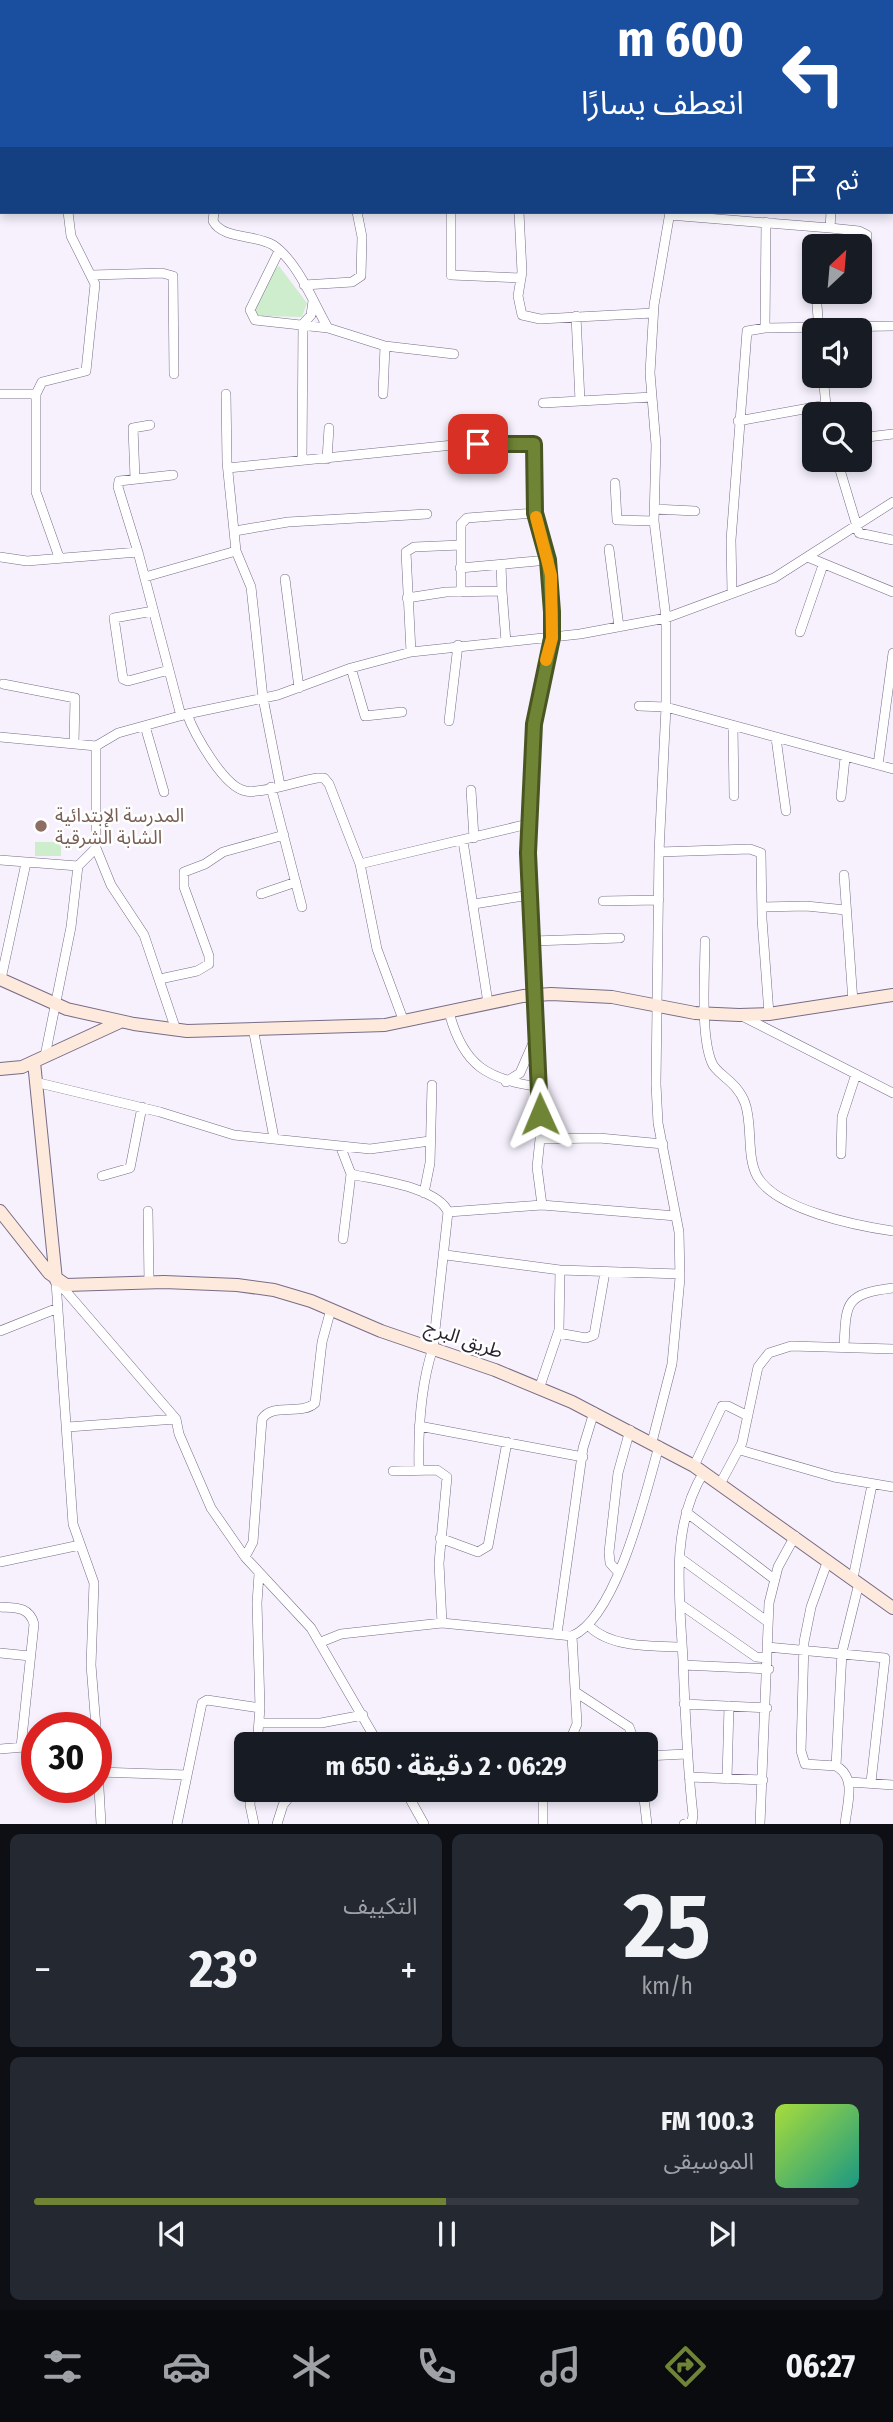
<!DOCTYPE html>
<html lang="ar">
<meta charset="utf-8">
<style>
:root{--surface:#171b24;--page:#242831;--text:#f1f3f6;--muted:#9ea1a6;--line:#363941;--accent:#708435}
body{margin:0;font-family:"Fira Sans Condensed","Noto Sans Arabic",sans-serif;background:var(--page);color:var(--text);direction:rtl;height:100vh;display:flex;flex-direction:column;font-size:26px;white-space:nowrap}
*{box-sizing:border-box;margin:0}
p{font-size:23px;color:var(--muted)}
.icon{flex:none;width:38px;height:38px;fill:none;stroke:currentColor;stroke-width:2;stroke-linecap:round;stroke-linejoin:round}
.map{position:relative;height:1824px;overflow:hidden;direction:ltr}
.details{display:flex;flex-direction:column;gap:10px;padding:10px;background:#0d0f14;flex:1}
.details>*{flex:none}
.hud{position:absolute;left:0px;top:0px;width:894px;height:214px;box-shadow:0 4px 10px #0003;direction:rtl;background:#1a4fa0;color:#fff;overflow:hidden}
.needle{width:46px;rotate:26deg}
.fabs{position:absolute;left:802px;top:234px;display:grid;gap:14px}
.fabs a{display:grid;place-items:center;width:70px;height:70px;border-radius:10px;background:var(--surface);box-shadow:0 4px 10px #0003;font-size:35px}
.speed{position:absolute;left:21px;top:1712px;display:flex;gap:14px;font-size:35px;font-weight:700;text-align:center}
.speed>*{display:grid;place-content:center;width:91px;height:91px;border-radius:50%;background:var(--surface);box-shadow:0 4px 10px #0003;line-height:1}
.speed .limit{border:10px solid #d22;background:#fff;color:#111}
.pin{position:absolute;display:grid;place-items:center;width:60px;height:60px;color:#fff;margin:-30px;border-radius:14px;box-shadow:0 4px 10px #0006}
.me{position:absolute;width:77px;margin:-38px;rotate:359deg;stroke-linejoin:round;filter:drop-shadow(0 0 5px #0008)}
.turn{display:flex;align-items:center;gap:24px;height:147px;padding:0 35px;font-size:32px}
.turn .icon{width:91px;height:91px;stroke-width:2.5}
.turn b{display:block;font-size:49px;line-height:60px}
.then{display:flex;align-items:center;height:66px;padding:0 35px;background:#0003;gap:14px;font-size:26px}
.big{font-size:52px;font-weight:700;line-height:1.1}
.details .widget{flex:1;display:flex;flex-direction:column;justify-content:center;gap:10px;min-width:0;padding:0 24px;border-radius:10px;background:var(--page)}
.details .dial{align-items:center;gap:0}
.dial b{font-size:91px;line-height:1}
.song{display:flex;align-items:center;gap:21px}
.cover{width:84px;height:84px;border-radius:10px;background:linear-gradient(135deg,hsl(80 70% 55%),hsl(170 70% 35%))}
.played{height:7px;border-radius:4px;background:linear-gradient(90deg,var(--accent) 50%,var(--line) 50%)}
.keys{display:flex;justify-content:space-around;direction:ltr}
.heat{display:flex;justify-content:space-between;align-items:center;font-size:38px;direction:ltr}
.details .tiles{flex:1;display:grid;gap:10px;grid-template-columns:1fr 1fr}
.widget:last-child{grid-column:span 2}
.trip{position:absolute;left:234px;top:1732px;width:424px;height:70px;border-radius:10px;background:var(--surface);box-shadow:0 4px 10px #0003;font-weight:700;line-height:70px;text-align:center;direction:rtl}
.menu{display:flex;height:112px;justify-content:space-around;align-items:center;background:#090b0e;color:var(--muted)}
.menu .icon{width:49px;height:49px}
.menu .active{color:var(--accent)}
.menu b{font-size:32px;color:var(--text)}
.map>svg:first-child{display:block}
.green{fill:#cdedcc}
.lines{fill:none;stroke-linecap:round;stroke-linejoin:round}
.street-casing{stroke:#786c87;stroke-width:10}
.secondary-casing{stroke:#786c87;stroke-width:14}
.street{stroke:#fff;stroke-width:9}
.secondary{stroke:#feeadd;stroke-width:12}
.route-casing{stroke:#495622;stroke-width:18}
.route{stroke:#708435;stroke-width:12}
.slow{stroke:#f59e0b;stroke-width:12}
.education-dot{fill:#8d6e63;stroke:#fff;stroke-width:2.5}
.labels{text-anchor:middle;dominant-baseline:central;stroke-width:5;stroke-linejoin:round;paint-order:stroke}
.education-label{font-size:19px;fill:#785e54;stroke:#fff;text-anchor:start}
.street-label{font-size:19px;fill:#28222e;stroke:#fff}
</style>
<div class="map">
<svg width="893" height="1824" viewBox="0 0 893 1824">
<rect width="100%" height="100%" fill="#f6f1fd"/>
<path class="green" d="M279,266L307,303L302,317L259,316L254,313L275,269Z
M35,842H61V856H35Z"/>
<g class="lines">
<defs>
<path id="street" d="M223,0V2
M344,0V2
M87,2L89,0
M459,2L460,0
M676,2V0
M796,2V0
M883,2V0
M0,13L1,0
M892,35H893
M214,212L213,221C223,240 256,234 273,245C298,262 313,302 328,328
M451,212V275L521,278
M519,212L522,272L518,296L522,315L540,319L653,313
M669,215L830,228L831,212
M830,228L859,231L867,235L866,254L859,271
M279,251L250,310L255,320L328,328L385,346L454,354
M92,275L162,273L173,276L174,374
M304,285L352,282L361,276L362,237L357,212
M816,292L819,331
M765,328L766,222
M823,376L827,415
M0,394H36
M226,394L227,462L236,551L251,587L263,698L280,785
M383,394L385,346
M580,401L652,397
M543,403L580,401L576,316
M738,421L826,405
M859,438L893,434
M327,459L329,428
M302,460L303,324L311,315L313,301
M837,460L859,533L893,540
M228,468L453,445L534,444L535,513L467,518L461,524V545L414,547L406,552L411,652
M135,478L133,428L150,425
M615,483L617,520L654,521
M654,509L695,511
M235,531L288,522L427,514
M461,545V592
M609,549L619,627
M138,552L118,487L119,481L173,475
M0,557L27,561L138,552L181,716
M59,557L36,492V394L42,382L86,371L95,284L71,236L68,212
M810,558L893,592
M501,565L502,591
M460,568L548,560
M145,577L236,551
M285,579L299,688
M732,593L731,540L747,331L765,328L893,326
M407,598L446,592L502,591L506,642
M153,611L114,618L123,679L128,681L169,670
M800,632L823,565
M351,668L365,716L402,712
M3,684L75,698L74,744
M639,706L666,707L893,769
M187,714C194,733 224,788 246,791C262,794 299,781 317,778H324L329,784L360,864L377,949L404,1022
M449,721L458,645
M145,726L164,792
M733,726L734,796
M0,737L96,746L118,733L187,714L278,695L351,668L411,652L580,634L666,618L774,578L893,502
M776,738L786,811
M96,746V848L111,885L144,935L176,1030
M878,765L893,653
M271,787L302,907
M471,790L474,838
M841,797L845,758
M463,841L488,1003
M659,852L750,849L761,853L762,919L769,1014
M0,860L78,866
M360,864L528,824
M844,875L853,1002
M261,894L296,882
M603,901L659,900
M474,904L530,895
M762,907L806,906L846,910
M533,941L620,938
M705,941C705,972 700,1036 712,1063C716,1074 737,1081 745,1103C753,1125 746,1155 757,1176C776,1210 858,1226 893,1231
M1,979L26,863
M160,979L197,971L209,964V956L184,887V872L205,864L223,852L284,835
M449,1012C463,1066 488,1080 540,1087
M742,1016L893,1093
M253,1028L274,1138
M45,1056L71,927L78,866L96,848
M35,1082L160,1112L234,1135L370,1149L430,1141
M506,1082L520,1073L537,1034
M540,1139L599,1138L663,1144
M341,1148L351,1174L343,1239
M841,1154L842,1117L856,1074
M351,1174C376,1180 438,1187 448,1212L433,1348C420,1387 418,1429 419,1470
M102,1176L130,1168L142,1107
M424,1193L430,1163L432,1085
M542,1205L676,1216
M148,1211L149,1282
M448,1212L542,1205L537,1167L540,1139L537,995L528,853L534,724L552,638V612L548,560L535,513
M446,1255L560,1270L680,1274
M57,1281L176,1419L179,1434L211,1508L245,1557L311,1628L379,1745
M56,1282L73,1524L94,1583L91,1665L96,1727
M0,1331L58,1308
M558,1333L586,1338L594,1335L605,1272
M844,1347C846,1302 845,1294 893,1288
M539,1389L559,1330L560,1270
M419,1426L583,1457
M68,1427L176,1419
M652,1442L672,1364L680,1278L679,1232L658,1123L656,1084L659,852L666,707V618L654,521L656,445L650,373L654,305L670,212
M740,1450L834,1477L893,1487
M694,1466L722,1406H728L748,1416
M393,1471L437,1470L447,1477L439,1563L442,1623
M720,1484L742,1443L758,1367L769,1353L791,1346L893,1349
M686,1512L774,1579
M440,1538L478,1552L488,1546L507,1442
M245,1557L253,1542L262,1419C273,1402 301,1416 315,1403L322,1342L331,1309
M680,1558L768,1622
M828,1560L811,1607L804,1642L801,1751L805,1764L836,1766L842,1652L859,1583
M0,1562L80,1545
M618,1572L610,1563L609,1552L618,1473L630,1430
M853,1578L872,1485
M680,1604L756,1657L767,1658
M0,1607C15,1608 29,1606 34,1624L21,1747
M589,1626C611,1648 652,1646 682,1647
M557,1634L583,1448L594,1412
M321,1642L341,1634L442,1623L572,1636C617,1617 646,1492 659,1446
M767,1647L885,1658L871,1782
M0,1653L30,1656
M683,1665L769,1669
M577,1693L629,1727L636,1745
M684,1704L767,1708
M260,1723H321L363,1715
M96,1735L101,1824
M257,1745L260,1708
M568,1745L577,1724L572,1636
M0,1749L37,1746
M646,1756L686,1754
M836,1766C857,1777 847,1804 845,1824
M99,1772L187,1775
M689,1777L763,1780
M727,1779L729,1706
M850,1782L893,1785
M251,1790L250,1805L254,1824
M405,1790L424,1824
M543,1790V1824
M643,1790L647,1824
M177,1824L202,1703L207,1700L260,1708L257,1603L259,1574
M277,1824L283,1805L295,1790
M684,1824L692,1822L693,1815C687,1763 685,1712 683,1660C680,1599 669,1527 704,1472
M760,1824L769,1603L778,1567L795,1536"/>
<path id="secondary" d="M0,979L67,1009L134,1024L187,1031L385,1025L523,996L551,994L612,997L695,1013L739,1015L769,1014L893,995
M34,1062L56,1280
M0,1069L22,1067L120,1022
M0,1211L49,1273L66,1285L164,1282L237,1285L274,1290L311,1301L381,1331L495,1370L572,1402L694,1466L893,1608"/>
</defs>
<use href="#street" class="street-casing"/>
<use href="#secondary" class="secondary-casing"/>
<use href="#street" class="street"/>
<use href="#secondary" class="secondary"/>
</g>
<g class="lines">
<defs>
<path id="route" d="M478,444H534L535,513L548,560L552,612V638L534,724L528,853L540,1114"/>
</defs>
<use href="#route" class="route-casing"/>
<use href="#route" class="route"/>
<path class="slow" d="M536,517L551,575L552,638L546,660"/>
</g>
<circle class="education-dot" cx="41" cy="826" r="7"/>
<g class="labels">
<g class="education-label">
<text x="55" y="815">المدرسة الإبتدائية<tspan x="55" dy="22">الشابة الشرقية</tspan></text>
</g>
<g class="street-label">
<text transform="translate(464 1339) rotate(19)">طريق البرج</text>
</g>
</g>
</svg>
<div class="fabs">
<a><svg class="needle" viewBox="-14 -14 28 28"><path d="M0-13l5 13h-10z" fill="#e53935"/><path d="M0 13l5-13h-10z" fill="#9ea1a6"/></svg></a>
<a><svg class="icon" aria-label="sound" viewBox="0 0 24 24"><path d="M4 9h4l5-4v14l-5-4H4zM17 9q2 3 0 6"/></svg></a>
<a><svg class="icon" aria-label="search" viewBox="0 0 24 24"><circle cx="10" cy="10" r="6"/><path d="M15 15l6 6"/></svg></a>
</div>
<div class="speed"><div class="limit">30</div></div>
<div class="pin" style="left:478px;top:444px;background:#d93025"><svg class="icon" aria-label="arrive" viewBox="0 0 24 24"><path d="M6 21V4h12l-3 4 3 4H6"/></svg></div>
<svg class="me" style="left:540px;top:1114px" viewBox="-20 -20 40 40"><path d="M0-17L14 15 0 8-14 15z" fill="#708435" stroke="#fff" stroke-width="4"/></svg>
<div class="trip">06:29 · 2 دقيقة · 650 m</div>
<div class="hud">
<div class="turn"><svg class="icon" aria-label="left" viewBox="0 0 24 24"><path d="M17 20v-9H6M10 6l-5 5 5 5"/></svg><div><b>600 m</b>انعطف يسارًا</div></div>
<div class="then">ثم<svg class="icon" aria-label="arrive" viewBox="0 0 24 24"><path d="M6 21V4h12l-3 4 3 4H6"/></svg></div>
</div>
</div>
<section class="details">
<div class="tiles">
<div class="widget dial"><b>25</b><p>km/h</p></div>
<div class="widget"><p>التكييف</p>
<div class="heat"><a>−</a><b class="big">23°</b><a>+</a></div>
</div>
<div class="widget">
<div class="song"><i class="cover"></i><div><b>100.3 FM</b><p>الموسيقى</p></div></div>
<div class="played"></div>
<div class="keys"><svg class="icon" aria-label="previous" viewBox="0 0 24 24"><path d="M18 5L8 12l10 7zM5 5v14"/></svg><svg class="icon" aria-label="pause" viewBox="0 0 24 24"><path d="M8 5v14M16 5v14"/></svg><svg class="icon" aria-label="next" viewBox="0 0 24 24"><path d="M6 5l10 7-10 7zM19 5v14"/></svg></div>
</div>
</div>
</section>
<nav class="menu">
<b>06:27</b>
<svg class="icon active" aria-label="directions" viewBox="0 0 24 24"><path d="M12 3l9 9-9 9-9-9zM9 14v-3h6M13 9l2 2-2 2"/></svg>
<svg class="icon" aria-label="music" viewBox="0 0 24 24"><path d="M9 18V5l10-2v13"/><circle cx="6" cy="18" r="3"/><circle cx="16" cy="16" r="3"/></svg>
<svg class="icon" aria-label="phone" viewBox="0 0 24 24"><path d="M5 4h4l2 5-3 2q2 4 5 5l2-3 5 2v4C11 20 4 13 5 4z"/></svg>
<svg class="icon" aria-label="climate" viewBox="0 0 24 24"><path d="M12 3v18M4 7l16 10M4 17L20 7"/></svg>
<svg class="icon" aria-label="car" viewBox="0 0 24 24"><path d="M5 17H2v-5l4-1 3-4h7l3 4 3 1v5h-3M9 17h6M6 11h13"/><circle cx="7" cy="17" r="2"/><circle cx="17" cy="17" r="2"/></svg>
<svg class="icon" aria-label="filters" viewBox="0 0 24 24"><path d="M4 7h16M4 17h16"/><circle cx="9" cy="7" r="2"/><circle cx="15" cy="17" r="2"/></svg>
</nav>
